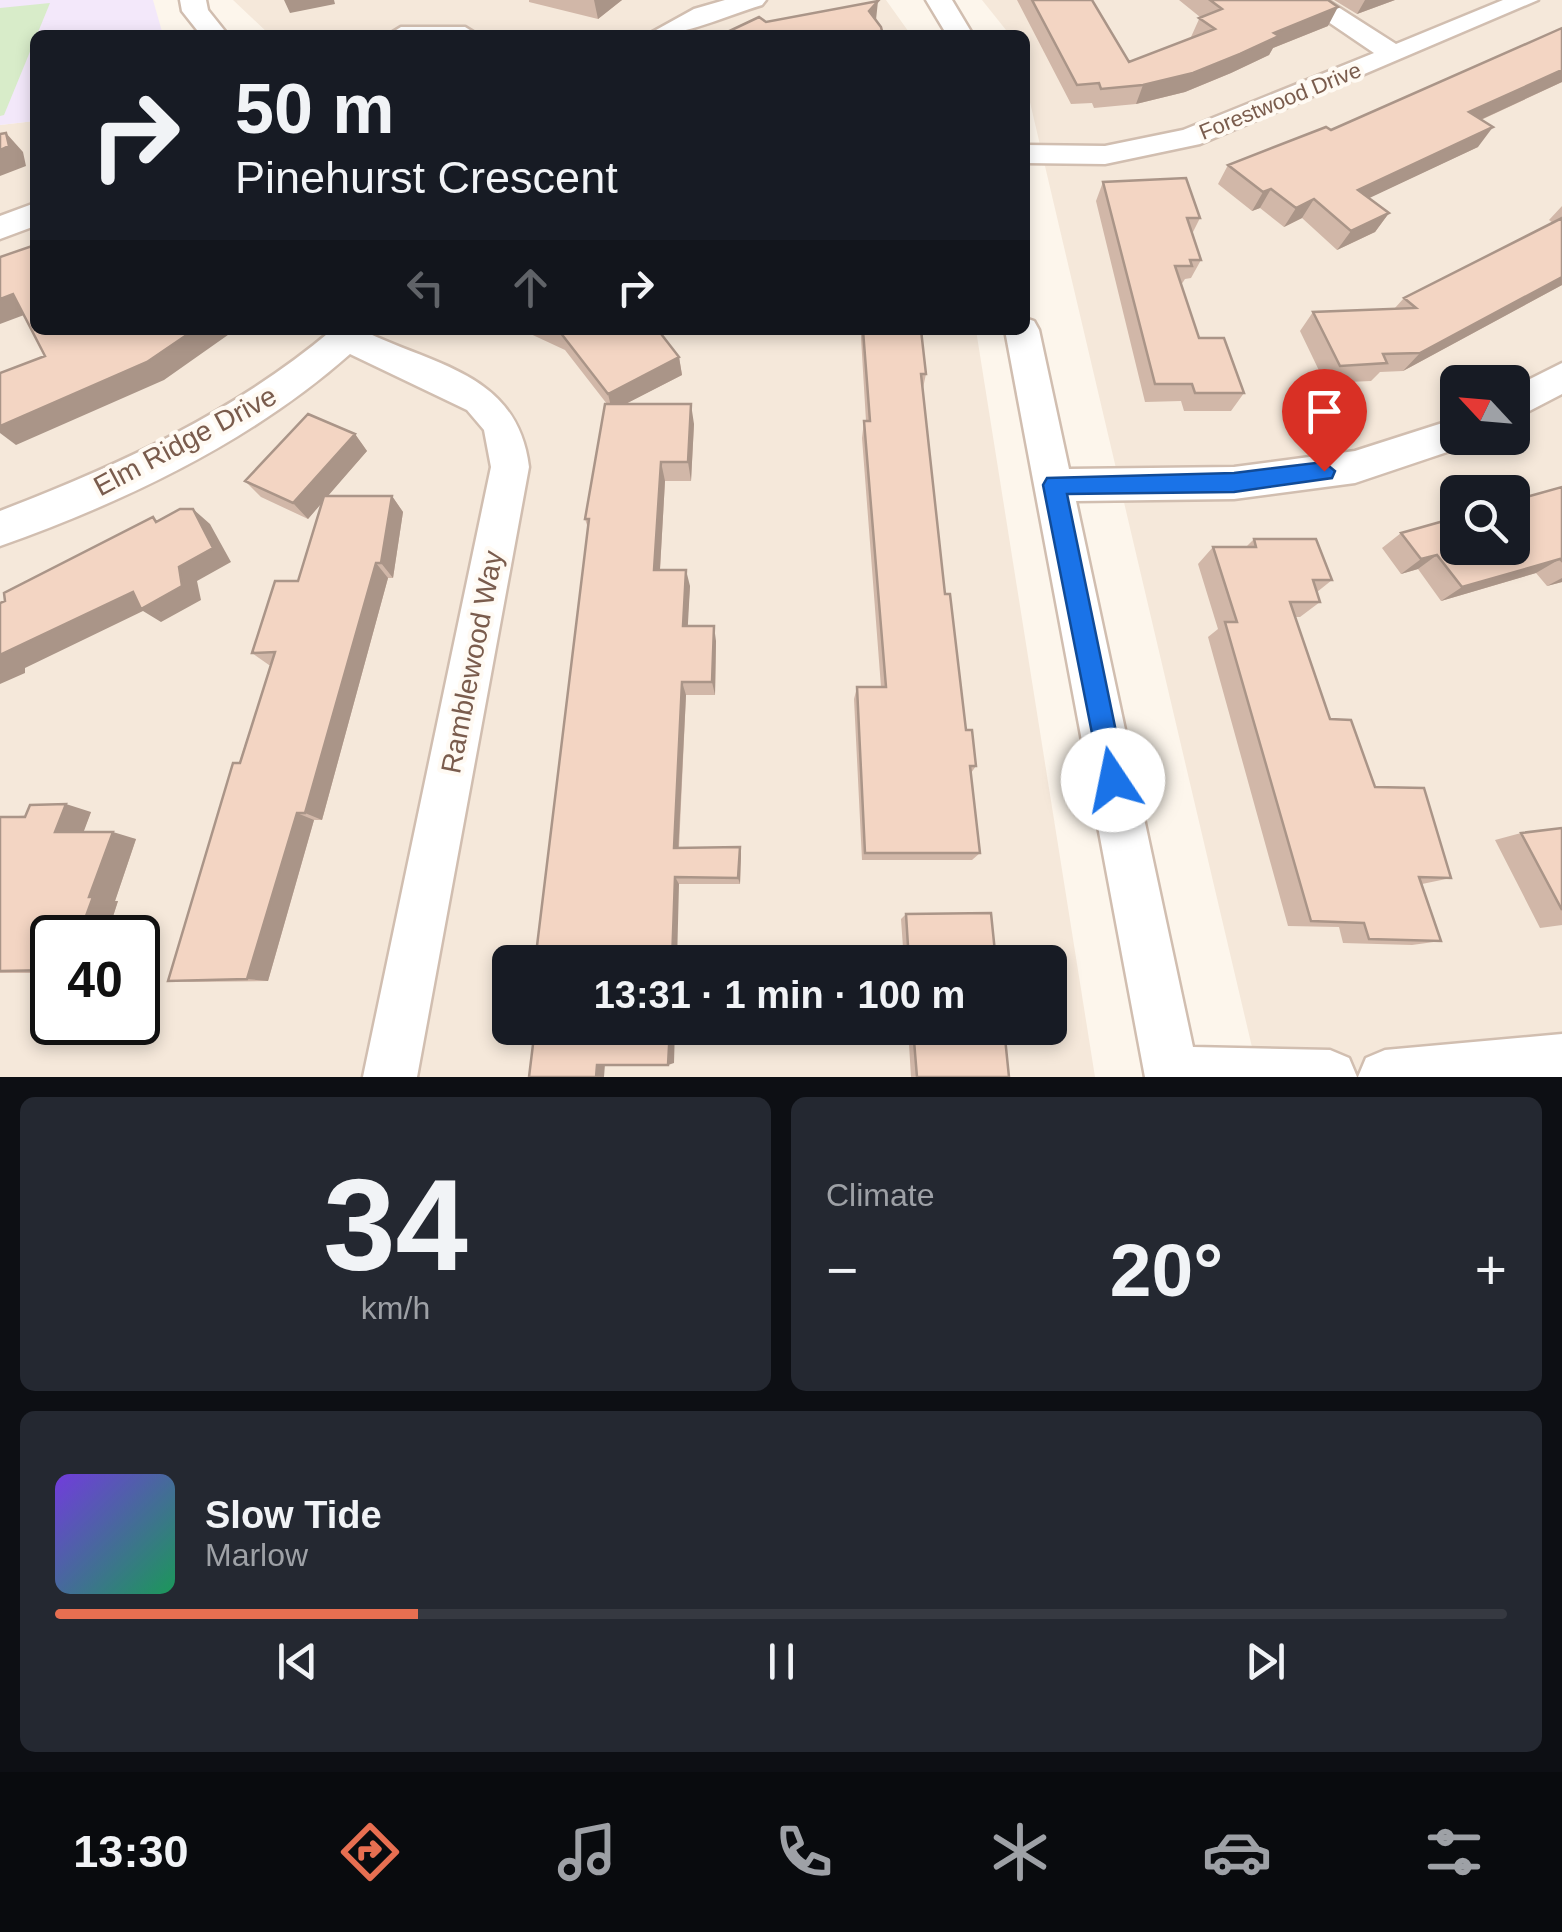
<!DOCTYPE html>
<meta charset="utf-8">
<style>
:root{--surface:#171b24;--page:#242831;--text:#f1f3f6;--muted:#9ea1a6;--line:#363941;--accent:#e76f51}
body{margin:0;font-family:Arial,sans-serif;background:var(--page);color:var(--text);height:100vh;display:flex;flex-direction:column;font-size:38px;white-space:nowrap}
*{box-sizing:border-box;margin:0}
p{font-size:32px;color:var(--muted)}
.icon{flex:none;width:55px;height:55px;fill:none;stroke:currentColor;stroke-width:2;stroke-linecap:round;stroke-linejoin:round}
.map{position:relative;height:1077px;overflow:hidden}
.side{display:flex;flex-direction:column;gap:20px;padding:20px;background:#0d0f14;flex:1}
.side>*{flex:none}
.guide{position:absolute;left:30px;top:30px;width:1000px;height:305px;border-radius:15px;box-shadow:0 5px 15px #0003;background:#171b24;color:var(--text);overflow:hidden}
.needle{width:65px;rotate:296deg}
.buttons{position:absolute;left:1440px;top:365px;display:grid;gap:20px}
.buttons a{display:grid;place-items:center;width:90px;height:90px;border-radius:15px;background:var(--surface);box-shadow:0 5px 15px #0003;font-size:50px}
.speed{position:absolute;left:30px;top:915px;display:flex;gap:20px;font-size:50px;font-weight:700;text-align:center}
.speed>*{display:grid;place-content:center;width:130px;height:130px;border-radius:50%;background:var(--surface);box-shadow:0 5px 15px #0003;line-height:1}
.speed .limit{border:5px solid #111;border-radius:15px;background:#fff;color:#111}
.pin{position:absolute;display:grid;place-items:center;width:85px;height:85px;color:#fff;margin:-102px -42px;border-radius:50% 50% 50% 0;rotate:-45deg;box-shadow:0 0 10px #0007}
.pin .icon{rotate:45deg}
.me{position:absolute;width:110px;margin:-55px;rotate:349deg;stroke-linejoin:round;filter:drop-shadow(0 0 8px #0008)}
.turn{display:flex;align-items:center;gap:35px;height:210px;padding:0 40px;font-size:45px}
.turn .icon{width:130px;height:130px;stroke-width:2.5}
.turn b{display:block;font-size:70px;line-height:85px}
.lanes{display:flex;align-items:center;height:95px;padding:0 40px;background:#0003;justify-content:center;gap:50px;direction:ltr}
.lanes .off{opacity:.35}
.big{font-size:75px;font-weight:600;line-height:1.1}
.side .card{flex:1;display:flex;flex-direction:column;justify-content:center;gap:15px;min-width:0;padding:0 35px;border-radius:15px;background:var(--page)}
.side .dial{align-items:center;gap:0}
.dial b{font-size:130px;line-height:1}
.song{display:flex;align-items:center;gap:30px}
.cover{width:120px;height:120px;border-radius:15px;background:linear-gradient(135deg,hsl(260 70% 55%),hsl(150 70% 35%))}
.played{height:10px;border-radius:5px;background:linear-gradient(90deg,var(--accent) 25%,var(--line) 25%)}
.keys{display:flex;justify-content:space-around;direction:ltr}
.heat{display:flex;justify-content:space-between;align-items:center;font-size:55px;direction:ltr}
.side .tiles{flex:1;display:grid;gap:20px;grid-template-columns:1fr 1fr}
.card:last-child{grid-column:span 2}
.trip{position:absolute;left:492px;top:945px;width:575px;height:100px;border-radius:15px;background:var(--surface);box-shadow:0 5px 15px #0003;font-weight:600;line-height:100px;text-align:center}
.tab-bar{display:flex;height:160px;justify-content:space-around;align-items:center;background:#090b0e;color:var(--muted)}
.tab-bar .icon{width:70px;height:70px}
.tab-bar .selected{color:var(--accent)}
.tab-bar b{font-size:45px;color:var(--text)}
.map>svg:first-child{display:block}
.residential{fill:#f5e8da;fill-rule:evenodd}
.education{fill:#f3e8fa}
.green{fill:#d8ecc9}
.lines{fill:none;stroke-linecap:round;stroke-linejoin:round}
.minor-casing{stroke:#d1beb0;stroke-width:5}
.minor{fill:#fff;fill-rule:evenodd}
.wall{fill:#d1b7a8}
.shaded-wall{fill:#aa9588}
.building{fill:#f3d5c3;stroke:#aa9588;stroke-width:2.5}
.route{fill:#1a73e8;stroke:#114b97;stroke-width:2.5}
.labels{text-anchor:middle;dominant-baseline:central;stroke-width:8;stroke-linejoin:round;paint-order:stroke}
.far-street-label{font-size:22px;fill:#7a5c4d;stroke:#fffaf3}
.street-label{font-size:28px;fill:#7a5c4d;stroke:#fffaf3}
</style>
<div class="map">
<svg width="1562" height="1077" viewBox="0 0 1562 1077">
<rect width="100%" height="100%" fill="#fdf6ec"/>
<path class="residential" d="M233,0H886L911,35H270Z
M982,0H1562V1077H1259L1025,81V35H1010ZM1458,382H1512V438H1458ZM1458,492H1512V548H1458Z
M35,121V330H976L1095,1077H0V125ZM52,938H138V1022H52ZM510,962H1050V1028H510Z"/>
<path class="education" d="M0,0H153L163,35H35V121L0,125Z"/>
<path class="green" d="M50,3L4,115L0,116V8Z"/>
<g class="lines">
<defs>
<path id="minor" d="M180,0H206L208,10L228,35H201L182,11Z
M725,0H766L762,5C722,17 688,35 647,35L694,9Z
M926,0H952L973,35H947Z
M1296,0H1327L1396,44L1503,0H1538L1200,144L1105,164L1025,163V145L1105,146L1183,130L1374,53Z
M401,27H465L478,35H388Z
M35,203V226L0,239V216Z
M1025,318L1034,321L1039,330L1069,469L1234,467L1355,451L1458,418V438H1474L1471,444L1355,483L1234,499L1076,501L1193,1047L1330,1050L1349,1058L1357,1077H1145L1005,330H1025Z
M332,330H372L370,334C442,367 518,377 529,467L417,1077H363L491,467L484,430L467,410L350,354C251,442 124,502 0,546V511C119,465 234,413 332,330Z
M1562,363V394L1512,420V388Z
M1562,1034V1077H1358L1366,1058L1385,1050Z"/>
</defs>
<use href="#minor" class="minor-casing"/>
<use href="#minor" class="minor"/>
</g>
<path class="wall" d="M529,0H622L598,19L529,2Z
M1017,0H1092L1129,62L1192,38L1191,37L1200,17L1179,0H1328V26L1273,48L1269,55L1231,73L1185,92L1136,104L1094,108L1092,103L1071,104Z
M1334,0H1395L1357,14Z
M1562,28V82L1481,120L1478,147L1368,198L1389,213L1375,232L1337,250L1302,218L1284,227L1260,208L1252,211L1218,184L1228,165L1331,130Z
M1103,182L1200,218L1192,234L1201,260L1191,278L1185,279L1181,285L1199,338L1244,393L1231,411H1184L1181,401L1145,402L1096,201Z
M1562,206V285L1403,371L1380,372L1371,381L1325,383L1300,331L1313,312L1394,309L1404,298L1553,223L1549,220Z
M522,330H658L679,357L682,375L625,404L694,424L691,481H665L660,570L690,586L687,626L716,641L715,695H686L679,848L740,847L741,854L740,884H679L544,957L536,954L588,528L585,519L607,404L565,350Z
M861,330H924L922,340L926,374L923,388L945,594L966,730L976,766L971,773L980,853L972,860H862L854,699L857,687H881L862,438L864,421H866L861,338Z
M355,434L367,451L327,496H392L403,512L393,578H388L322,820H314L268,981L192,982L168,981L271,665H269L252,653L298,581L323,501L308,519L261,497L245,481Z
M1562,487V582L1547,586L1536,573L1441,601L1418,569L1401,574L1382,548L1401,533Z
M1254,539L1332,580L1317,592L1320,602L1300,617H1295L1330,719L1375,787L1451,878L1422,884L1441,941L1412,945L1343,943L1339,927L1288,926L1208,637L1218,629L1198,564L1213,547H1246Z
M91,812L83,832L136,839L115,901H118L106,938H52V973H0V817Z
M1562,828V925L1540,928L1495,840L1521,833Z
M906,914L996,962H904L901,919Z
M908,1028H1004L1009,1077H911Z"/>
<path class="shaded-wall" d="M284,0H334L335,4L290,13Z
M594,0H622L598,19Z
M1365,0H1395L1357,14Z
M878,1L876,20L869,11Z
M1338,7L1328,26L1273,48L1269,55L1231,73L1185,92L1136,104L1143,85Z
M1562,70V82L1454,132L1469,112Z
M1493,127L1478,147L1344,210L1358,190Z
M6,133L23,152L26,166L0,176V150Z
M1271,189L1260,208L1252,211L1263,192Z
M1314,199L1302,218L1284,227L1296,208Z
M1389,213L1375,232L1337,250L1351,231Z
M1562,277V285L1403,371L1420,353Z
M13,294L32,312L0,324V299Z
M194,330H235L164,380L16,445L0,433V426Z
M679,357L682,375L612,411L608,394Z
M691,404L694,424L691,481L688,462Z
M355,434L367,451L308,519L293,503Z
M661,462L665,481L659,586L654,570Z
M392,496L403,512L393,578L381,563Z
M193,509L210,524L231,562L197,581L201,600L161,622L143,611L25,668V673L0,684V655L179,567Z
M1437,555L1418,569L1401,574L1421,559Z
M1560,559L1536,573L1441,601L1462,587Z
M376,563L388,578L322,820L305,813Z
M686,570L690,586L687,641L683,626Z
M1562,578V582L1547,586Z
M714,626L716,641L715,695L712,682Z
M682,682L686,695L678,855L674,848Z
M66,804L91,812L81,839L55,832Z
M297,813L314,820L268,981L247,979Z
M113,832L136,839L115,901H118L106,938H78L89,897Z
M740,847L741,854L740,884L738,878Z
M675,877L679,884L677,962H672Z
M670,1028H675L674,1063L668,1065Z
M605,1064L604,1077H596L597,1065Z"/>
<path class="building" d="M1032,0H1092L1129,62L1215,29L1199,18L1222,9L1210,0H1328L1338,7L1274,33L1279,36L1240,54L1193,73L1143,85L1101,89L1099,83L1077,85Z
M878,1L869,11L881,27L883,35H721L759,17L766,22Z
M1562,28V70L1469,112L1493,127L1358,190L1389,213L1351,231L1314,199L1296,208L1271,189L1263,192L1228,165L1326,127L1331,130Z
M6,133L9,146L0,150V134Z
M1186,178L1200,218H1187L1201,260H1190L1192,266H1175L1199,338H1224L1244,393H1195L1192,384H1155L1103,182Z
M1562,218V277L1420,353L1383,354L1387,363L1340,366L1313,312L1416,308L1404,298Z
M35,245V330H194L147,362L0,426V373L45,356L13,294L0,299V257Z
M555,330H658L679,357L608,394L560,332Z
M863,330H921L926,374H921L945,594H950L966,730H972L976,766H970L980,853H865L857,687H886L864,421H870Z
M605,404H691L688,462H661L654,570H686L683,626H714L712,682H682L674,848L740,847L738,878L675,877L672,962H543L544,954H536L589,519H585Z
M308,414L355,434L293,503L245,481Z
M1562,487V561L1560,559L1462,587L1437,555L1421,559L1401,533L1458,517V548H1512V501Z
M324,496H392L381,563H376L305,813H297L247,979L168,981L233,763H240L275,652L252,653L275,581H298Z
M180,509H193L213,548L179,567L182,586L141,609L133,592L0,655V603L5,601L4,593L153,517L156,522Z
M1254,539H1316L1332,580H1313L1320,602H1290L1330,719L1351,720L1375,787L1424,788L1451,878L1419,877L1441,941L1369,939L1364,923L1311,921L1225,622H1237L1213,547H1256Z
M66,804L55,832H113L89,897H93L78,938H52V970L0,971V817H25L30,805Z
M1562,828V910L1521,833Z
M991,913L996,962H909L906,914Z
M535,1028H670L668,1065H597L596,1077H529Z
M913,1028H1004L1009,1077H917Z"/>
<path class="route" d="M1324,462L1335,471L1332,478L1234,492L1067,494L1126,780L1122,789L1113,793L1103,789L1043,485L1047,478L1234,473Z"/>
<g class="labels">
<g class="far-street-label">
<text transform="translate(1280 101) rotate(-22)">Forestwood Drive</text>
</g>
<g class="street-label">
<text transform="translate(185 441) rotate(-28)">Elm Ridge Drive</text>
<text transform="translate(472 662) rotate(-79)">Ramblewood Way</text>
</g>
</g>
</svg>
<div class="buttons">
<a><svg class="needle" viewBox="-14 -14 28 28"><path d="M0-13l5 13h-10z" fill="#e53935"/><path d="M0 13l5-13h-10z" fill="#9ea1a6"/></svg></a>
<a><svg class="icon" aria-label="search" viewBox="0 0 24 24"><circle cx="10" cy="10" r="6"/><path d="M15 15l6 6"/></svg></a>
</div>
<div class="speed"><div class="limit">40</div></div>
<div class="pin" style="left:1324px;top:471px;background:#d93025"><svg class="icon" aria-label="arrive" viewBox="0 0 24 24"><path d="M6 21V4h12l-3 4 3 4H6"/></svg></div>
<svg class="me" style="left:1113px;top:780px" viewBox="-20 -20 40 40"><circle r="19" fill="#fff"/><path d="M0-13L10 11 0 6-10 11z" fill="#1a73e8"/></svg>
<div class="trip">13:31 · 1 min · 100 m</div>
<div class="guide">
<div class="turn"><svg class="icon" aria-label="right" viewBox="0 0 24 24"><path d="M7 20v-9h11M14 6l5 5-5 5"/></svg><div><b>50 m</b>Pinehurst Crescent</div></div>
<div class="lanes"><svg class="icon off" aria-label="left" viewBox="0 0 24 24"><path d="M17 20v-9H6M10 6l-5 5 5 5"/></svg><svg class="icon off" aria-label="ahead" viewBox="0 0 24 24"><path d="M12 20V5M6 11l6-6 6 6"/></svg><svg class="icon" aria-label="right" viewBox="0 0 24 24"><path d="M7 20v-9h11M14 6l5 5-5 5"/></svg></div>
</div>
</div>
<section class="side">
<div class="tiles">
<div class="card dial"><b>34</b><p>km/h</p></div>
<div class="card"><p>Climate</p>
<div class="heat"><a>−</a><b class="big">20°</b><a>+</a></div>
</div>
<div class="card">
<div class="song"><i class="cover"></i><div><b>Slow Tide</b><p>Marlow</p></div></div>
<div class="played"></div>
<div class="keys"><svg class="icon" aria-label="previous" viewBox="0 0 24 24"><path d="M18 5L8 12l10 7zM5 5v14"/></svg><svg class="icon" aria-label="pause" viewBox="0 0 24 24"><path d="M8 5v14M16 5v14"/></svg><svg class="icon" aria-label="next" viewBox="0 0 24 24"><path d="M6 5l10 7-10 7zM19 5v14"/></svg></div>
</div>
</div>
</section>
<nav class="tab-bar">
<b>13:30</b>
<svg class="icon selected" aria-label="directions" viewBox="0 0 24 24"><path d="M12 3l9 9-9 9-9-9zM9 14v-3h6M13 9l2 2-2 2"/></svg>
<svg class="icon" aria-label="music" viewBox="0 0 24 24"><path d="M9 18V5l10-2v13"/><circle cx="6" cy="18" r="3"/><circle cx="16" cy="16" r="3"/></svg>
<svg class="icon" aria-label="phone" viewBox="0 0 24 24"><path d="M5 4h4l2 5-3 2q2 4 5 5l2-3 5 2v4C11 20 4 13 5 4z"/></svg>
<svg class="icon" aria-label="climate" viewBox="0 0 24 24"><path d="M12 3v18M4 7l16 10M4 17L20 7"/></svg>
<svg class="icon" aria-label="car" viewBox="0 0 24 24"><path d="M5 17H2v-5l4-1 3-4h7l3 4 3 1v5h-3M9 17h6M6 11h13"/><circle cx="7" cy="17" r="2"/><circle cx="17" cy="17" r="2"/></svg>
<svg class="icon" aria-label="filters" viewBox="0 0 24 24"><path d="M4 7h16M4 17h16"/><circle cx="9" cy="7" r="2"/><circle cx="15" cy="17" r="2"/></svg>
</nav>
